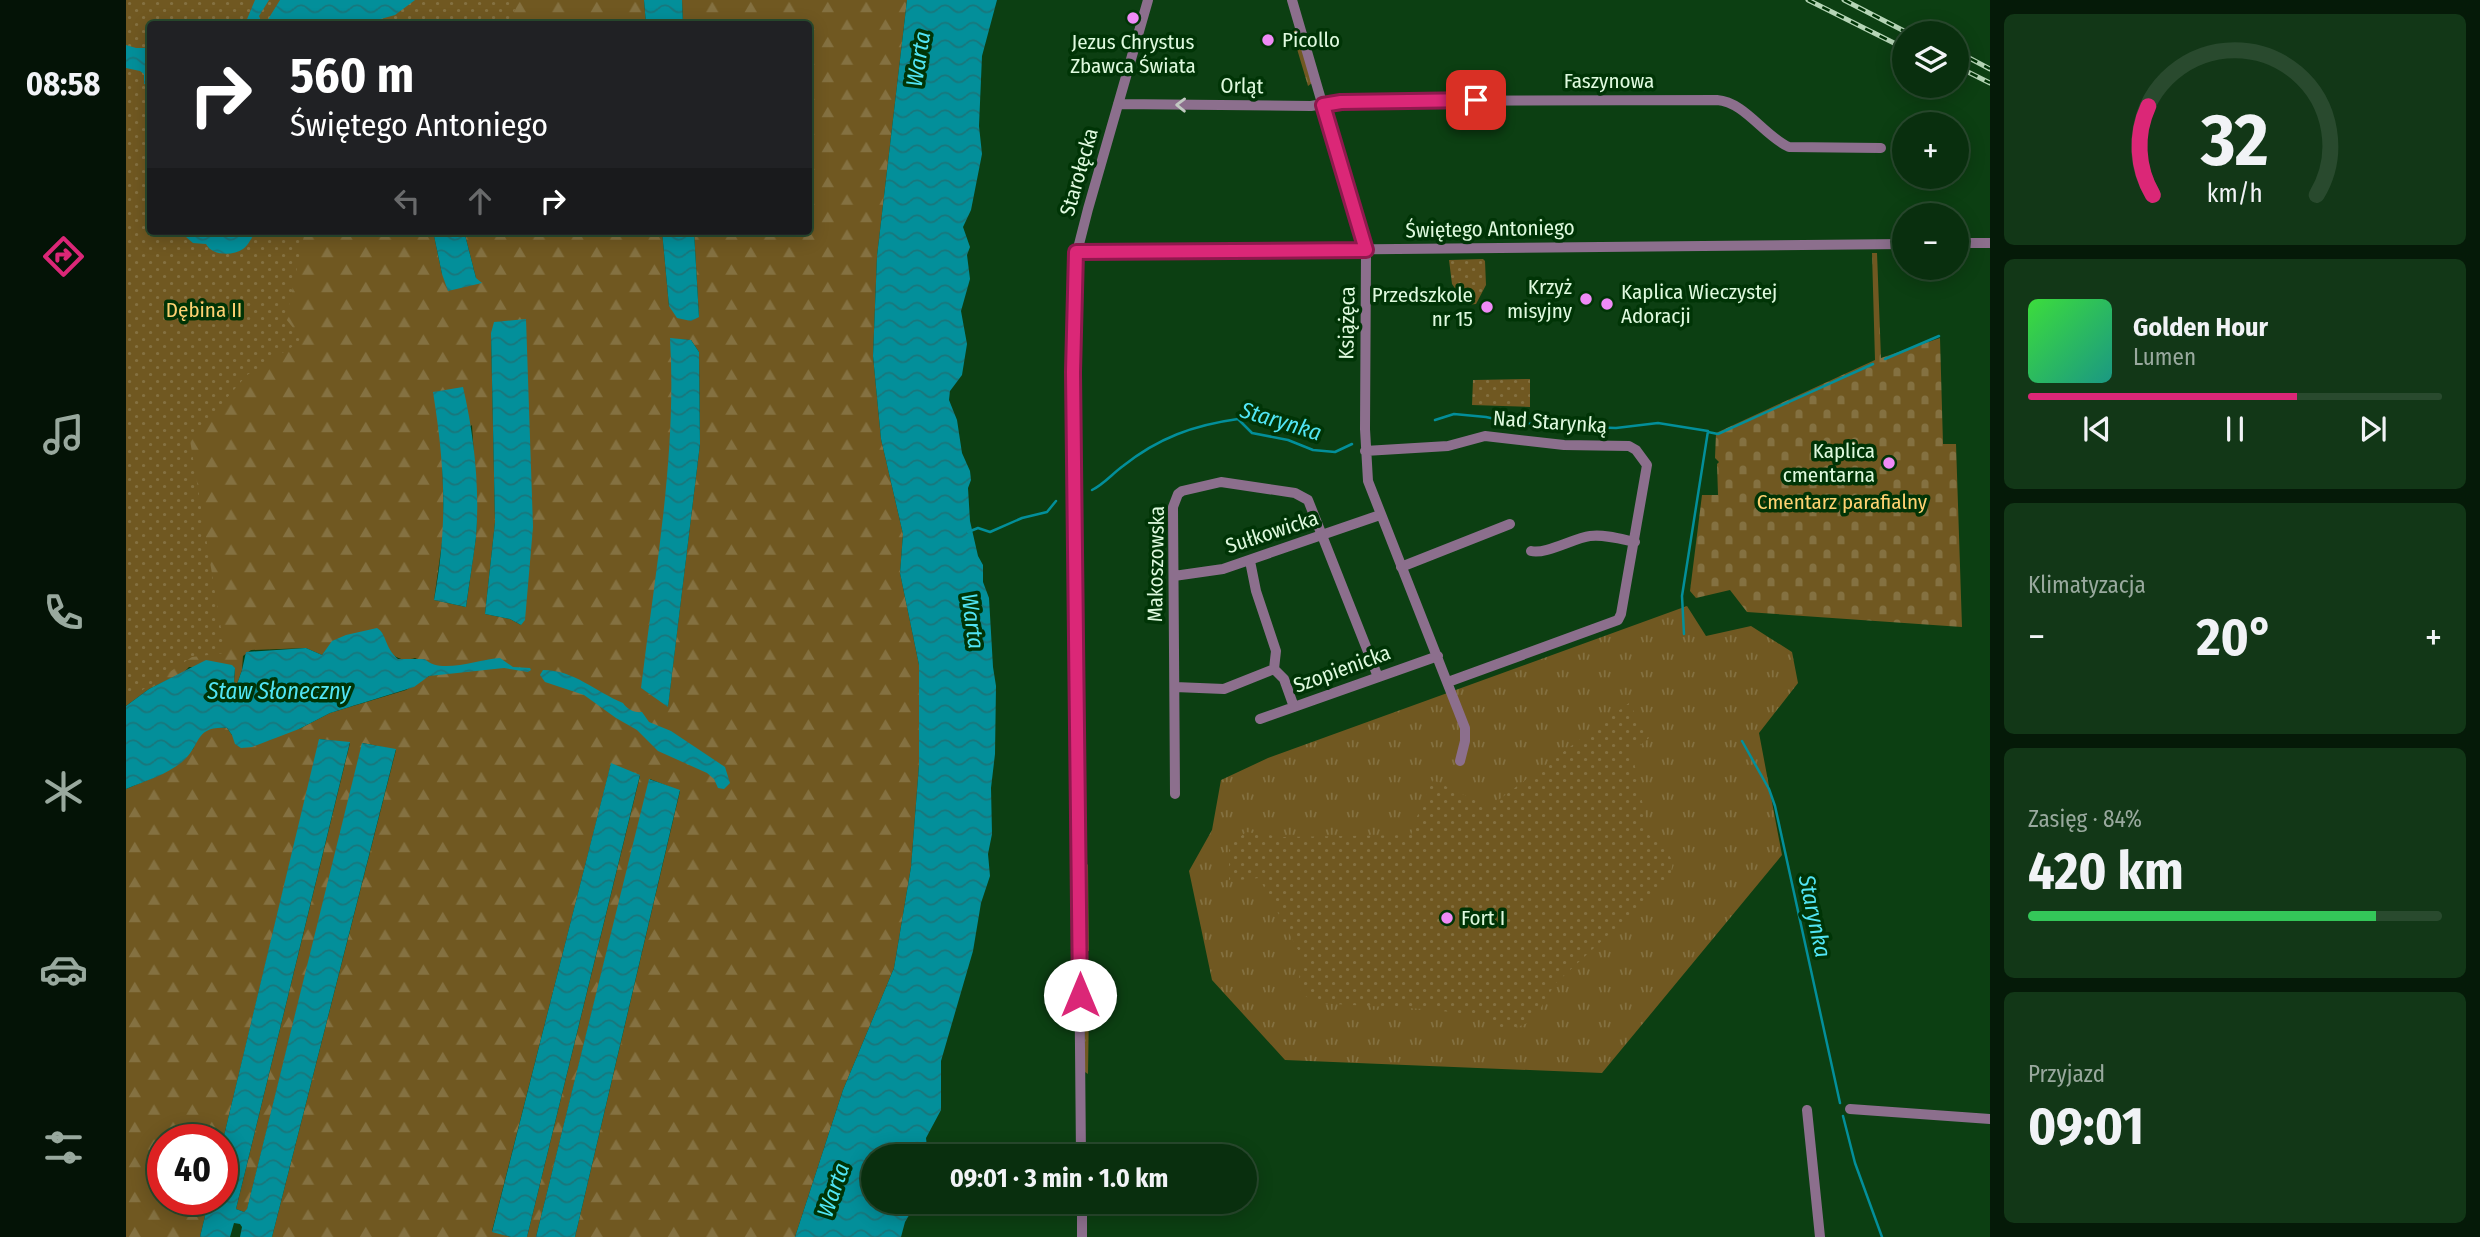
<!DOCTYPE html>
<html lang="pl">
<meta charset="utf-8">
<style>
:root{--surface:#092f0e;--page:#123717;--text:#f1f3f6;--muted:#99a99e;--line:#294a2e;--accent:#db2777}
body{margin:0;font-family:"Fira Sans Condensed",sans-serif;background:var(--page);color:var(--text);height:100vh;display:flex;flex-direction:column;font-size:26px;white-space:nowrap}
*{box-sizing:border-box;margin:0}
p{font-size:23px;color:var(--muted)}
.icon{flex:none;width:38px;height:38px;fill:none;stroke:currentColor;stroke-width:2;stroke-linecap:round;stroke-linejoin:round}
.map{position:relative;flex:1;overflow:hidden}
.sheet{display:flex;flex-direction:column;gap:14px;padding:14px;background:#051a08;width:490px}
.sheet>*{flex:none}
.guide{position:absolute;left:21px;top:21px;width:665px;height:214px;border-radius:7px;box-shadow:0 4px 18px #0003,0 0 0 2px var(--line);background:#202124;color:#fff;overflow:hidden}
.fabs{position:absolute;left:1766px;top:21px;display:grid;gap:14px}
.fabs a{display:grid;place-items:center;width:77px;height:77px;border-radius:50%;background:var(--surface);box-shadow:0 4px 18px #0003,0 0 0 2px var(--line);font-size:35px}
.speed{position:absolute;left:21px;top:1124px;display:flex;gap:14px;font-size:35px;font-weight:700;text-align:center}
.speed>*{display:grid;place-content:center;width:91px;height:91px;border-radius:50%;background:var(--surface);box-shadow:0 4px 18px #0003,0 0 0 2px var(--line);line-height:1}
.speed .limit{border:10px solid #d22;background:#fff;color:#111}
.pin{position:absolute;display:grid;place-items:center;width:60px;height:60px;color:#fff;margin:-30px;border-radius:14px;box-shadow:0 4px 10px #0006}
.me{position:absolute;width:77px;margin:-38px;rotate:0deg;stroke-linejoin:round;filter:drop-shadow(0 0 5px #0008)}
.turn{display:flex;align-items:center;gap:24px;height:147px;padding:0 28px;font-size:32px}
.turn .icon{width:91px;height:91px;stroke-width:2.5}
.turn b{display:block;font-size:49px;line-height:60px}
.lanes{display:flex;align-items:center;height:66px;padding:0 28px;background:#0003;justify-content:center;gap:35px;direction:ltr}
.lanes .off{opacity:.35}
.big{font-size:52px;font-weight:700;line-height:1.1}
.sheet .widget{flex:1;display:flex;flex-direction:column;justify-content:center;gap:10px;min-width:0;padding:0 24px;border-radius:10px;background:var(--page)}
.sheet .dial{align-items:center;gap:0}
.dial svg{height:182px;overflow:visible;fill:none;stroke:var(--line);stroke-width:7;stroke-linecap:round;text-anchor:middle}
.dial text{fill:var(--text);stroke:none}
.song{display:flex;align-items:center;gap:21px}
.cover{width:84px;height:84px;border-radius:10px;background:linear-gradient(135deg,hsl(120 70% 55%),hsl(170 70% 35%))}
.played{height:7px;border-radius:4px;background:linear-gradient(90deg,var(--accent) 65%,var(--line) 65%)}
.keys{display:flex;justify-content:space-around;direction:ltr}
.heat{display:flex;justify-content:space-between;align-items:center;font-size:38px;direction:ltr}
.charge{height:10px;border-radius:5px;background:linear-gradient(90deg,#34c759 84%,var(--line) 0)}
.trip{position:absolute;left:735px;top:1144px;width:396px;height:70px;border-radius:35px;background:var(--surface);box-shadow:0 4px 18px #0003,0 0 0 2px var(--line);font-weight:700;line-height:70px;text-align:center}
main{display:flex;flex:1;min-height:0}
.tab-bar{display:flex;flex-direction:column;width:126px;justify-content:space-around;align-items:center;background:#041306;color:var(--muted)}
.tab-bar .icon{width:49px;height:49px}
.tab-bar .active{color:var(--accent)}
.tab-bar b{font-size:32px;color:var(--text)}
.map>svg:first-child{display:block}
.grass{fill:url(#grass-tufts)}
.forest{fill:url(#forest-firs);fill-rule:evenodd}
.cemetery{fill:url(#cemetery-stones)}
.park{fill:url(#park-dots)}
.water{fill:url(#water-waves)}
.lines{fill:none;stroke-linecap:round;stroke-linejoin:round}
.stream{stroke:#038f9a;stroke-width:2.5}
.minor{stroke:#8c6f8d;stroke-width:10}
.rail-casing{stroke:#b5d5b6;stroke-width:5}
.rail{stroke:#003406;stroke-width:2.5;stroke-dasharray:8;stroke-linecap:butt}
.oneway{stroke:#c2c9c2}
.route-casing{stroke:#8e194d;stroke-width:18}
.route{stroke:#db2777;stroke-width:12}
.poi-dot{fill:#ef8bf6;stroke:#003406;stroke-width:2.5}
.labels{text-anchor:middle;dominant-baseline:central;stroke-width:7;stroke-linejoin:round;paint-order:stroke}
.poi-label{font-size:21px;fill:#dffadf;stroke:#003406;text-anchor:start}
.street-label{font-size:21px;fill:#dffadf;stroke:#003406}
.park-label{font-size:21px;fill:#fed272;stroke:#003406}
.water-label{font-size:23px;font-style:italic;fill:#51e5f4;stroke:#003406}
</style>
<main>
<nav class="tab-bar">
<b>08:58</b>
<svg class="icon active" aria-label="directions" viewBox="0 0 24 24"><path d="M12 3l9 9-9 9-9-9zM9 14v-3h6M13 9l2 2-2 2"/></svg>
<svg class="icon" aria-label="music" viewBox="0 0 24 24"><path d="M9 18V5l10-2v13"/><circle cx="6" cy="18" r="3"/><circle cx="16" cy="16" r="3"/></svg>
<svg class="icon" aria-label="phone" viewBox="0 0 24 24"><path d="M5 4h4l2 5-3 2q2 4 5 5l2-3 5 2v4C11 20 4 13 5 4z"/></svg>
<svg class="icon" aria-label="climate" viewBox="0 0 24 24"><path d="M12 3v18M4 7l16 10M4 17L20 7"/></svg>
<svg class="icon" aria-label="car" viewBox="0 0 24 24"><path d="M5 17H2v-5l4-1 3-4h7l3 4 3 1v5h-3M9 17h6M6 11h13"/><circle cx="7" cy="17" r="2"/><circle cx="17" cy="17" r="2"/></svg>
<svg class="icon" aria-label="filters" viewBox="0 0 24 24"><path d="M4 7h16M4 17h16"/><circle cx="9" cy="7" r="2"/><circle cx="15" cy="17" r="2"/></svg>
</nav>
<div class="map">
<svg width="1864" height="1237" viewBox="0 0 1864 1237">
<defs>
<pattern id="grass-tufts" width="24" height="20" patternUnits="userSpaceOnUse" patternTransform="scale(1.75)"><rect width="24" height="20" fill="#705821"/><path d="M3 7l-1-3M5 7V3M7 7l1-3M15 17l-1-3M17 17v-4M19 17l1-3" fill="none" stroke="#847141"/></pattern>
<pattern id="forest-firs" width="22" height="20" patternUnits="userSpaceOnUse" patternTransform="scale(1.75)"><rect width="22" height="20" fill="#705821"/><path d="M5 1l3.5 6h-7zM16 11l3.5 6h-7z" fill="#847141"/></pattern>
<pattern id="cemetery-stones" width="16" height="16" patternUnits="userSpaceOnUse" patternTransform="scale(1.75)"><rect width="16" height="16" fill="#705821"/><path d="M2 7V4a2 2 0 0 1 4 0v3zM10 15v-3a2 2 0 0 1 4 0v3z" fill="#847141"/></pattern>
<pattern id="park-dots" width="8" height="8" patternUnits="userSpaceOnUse" patternTransform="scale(1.75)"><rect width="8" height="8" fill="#705821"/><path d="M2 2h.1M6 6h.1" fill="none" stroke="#847141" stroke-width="1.8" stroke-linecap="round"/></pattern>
<pattern id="water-waves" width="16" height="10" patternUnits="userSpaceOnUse" patternTransform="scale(1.75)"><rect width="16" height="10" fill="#038f9a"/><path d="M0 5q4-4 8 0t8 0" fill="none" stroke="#19777c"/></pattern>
</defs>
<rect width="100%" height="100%" fill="#0c3f12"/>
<path class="grass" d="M1170,27L1186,83L1182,86L1166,32Z
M1561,606L1580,636L1625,626L1666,652L1672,683L1633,733L1656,855L1476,1073L1159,1060L1086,980L1063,871L1086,830L1095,780L1142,758Z
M958,861L962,865L963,951L958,950Z
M963,1004L962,1074L959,1072V1005Z"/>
<path class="forest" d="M289,0H518L520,24H237Z
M556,0H781L751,256L747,356L755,439L777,534L774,573L793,665V765L785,867L768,968L717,1090L669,1237H449L554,791L524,779L410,1237H401L514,776L485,764L366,1231L385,1237H146L270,750L237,743L121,1210L118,1212L110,1209L224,743L194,739L96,1144V1139H37V1199H83L74,1237H0V789L31,776L67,749L74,734L87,727L101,728L106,735L173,729L204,713L280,690L303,676L311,674L304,665L289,658C273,663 263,655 258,640L201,649L196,655L180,648L125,650L117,656L116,670L111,684L108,682L109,669L63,667L58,672L23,689L0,706V68L24,231H307L316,274L350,278L338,231H536L543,306L573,317L568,231H682V24H557ZM365,333L395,625L384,619L359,614L369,522ZM545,339L565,340L573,352L574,444L542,706L545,439L547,389ZM346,425L351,504L350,537L340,607L308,600L318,528L316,449Z"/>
<path class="cemetery" d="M1746,253H1751L1755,358L1814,338L1817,444H1830L1836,627L1621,612L1604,590L1570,598L1564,591L1576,495H1592L1591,464L1593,462L1589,458L1590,433L1749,360Z"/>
<path class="park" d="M0,0H392L384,24H24V231H179L160,319L177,340L121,375L64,440L99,653L66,657L0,701Z
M1357,259L1359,261L1360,285L1350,304L1339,305L1338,291H1331L1326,284L1323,260Z
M1404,379V407L1346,405L1347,380Z
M1503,703L1523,738L1506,752L1523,835L1537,847L1547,861L1544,878L1430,983C1411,1010 1410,1033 1369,1027L1360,1016L1298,1009L1190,1003L1175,993L1173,978L1177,959L1133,878L1103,881V846L1120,832L1156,837L1285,835L1290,819L1307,780L1363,807Z"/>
<path class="water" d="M129,0H143L133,16L135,21H141L154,0H289L269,15L237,24H119Z
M518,0H556L557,24H520Z
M781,0H871L856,56L853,126L856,154L845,210L837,227L844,247L841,255L844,279L835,311L841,344L836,375L824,391L823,400L831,420L836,453L844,471L845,480L842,488L844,521L852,556L857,565V582L863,598L867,667L870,686L869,754L865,788L866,834L862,854L864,876L855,903L847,951L815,1061V1110L800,1138L802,1157H747V1202H791L779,1222L775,1237H669L717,1090L768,968L785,867L793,765V665L774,573L777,534L755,439L747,356L751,256Z
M0,45L10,48H24V83L18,84V74L14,71L0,68Z
M53,231H132C125,236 124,244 117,249C107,256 86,256 80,244L67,243Z
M307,231H338L350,278L356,283L322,291L316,274Z
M536,231H568L573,317L565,321L551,318L543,306Z
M400,319L407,527L399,620L395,625L384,619L359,614L369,522L365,333L368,322Z
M544,338L565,340L573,352L574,444L542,707L515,688C529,572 551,455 544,338Z
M337,387C348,435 354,487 350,537C347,561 343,584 340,607L308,600C322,525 319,467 307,392Z
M251,628C261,634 258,647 272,659H299C313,675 354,659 374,658L387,667L404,668L405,670L402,672L378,668L303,676L288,687L204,713L173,729L126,747L115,748L109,744L106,735L101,728C67,726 76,746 56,762C40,775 19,781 0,789V706L23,689L80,660L106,665L109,668L108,682L111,684L116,670L120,652L180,648L196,655L206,641L220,635Z
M417,670C448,670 470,692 497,703C501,709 508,713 516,712L523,722L545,731L599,767L604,783L598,789L592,788L588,779L581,773L532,751L511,730L490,718L458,695L419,682L414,675Z
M193,739L224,742L110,1209L118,1212L121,1209L236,743L270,749L146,1237H114L116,1227L114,1224L108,1223L104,1237H74L83,1199H96V1144Z
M485,763L514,775L401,1237H385L366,1232Z
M523,779L554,790L449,1237H410Z"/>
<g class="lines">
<path class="stream" d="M1759,359L1813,336
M1309,420L1328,414L1360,417L1383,422L1431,426L1490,428L1532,423L1582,431L1556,596L1558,634
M1582,432L1592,434L1747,364
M966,490C978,484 986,474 997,466C1032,438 1068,425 1112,419L1126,433L1162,440L1187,450L1209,452L1226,444
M842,532L852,528L864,532L896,518L921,512L930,501
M1616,741L1643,789L1649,806L1714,1103
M1717,1116L1729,1163L1756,1237"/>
<path class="minor" d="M1166,0L1240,254L1239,429L1242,481L1339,728V741L1334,761
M992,104L1185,106L1215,101L1591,100C1619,102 1638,136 1663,147L1755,148
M1830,243H1864
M950,252L1778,244
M1239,451L1322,446L1359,436L1438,445L1503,446L1510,450L1521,465L1495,614L1492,620L1322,682
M1405,551C1419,555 1448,538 1464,536C1478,534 1495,539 1509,542
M1124,561L1130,591L1150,651L1148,669
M1275,567L1384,524
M1048,576L1097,569L1254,515
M1148,669L1158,679L1168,707
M1049,687L1098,689L1148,669
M1134,719L1312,656
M1049,794L1047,507L1052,494L1056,491L1095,482L1169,493L1182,500L1252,677
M1724,1109L1864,1119
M1681,1110L1694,1237
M955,1157L948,395L949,260L962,209L1022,0
M956,1202V1237"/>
<defs>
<path id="rail" d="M1682,0L1778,48
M1718,0L1782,33
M1830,51L1864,69
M1830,66L1864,83"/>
</defs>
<use href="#rail" class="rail-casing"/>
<use href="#rail" class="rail"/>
</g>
<defs><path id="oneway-chevron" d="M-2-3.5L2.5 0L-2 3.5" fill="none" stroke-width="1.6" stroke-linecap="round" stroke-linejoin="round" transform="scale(1.75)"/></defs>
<use class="oneway" href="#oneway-chevron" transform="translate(1055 105) rotate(-179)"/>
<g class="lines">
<defs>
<path id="route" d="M954,995L947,372L950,252L1240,250L1197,105L1215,102L1350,100"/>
</defs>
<use href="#route" class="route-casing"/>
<use href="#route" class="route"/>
</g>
<g class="poi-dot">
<circle cx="1007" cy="18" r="7"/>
<circle cx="1142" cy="40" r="7"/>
<circle cx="1460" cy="299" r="7"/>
<circle cx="1481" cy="304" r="7"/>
<circle cx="1361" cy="307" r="7"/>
<circle cx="1763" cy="463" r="7"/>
<circle cx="1321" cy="918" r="7"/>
</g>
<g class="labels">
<g class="poi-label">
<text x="1156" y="40">Picollo</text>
<text x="1007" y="42" text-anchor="middle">Jezus Chrystus<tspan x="1007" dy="24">Zbawca Świata</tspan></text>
<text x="1446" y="287" text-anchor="end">Krzyż<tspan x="1446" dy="24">misyjny</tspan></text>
<text x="1495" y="292">Kaplica Wieczystej<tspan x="1495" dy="24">Adoracji</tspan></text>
<text x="1347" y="295" text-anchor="end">Przedszkole<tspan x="1347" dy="24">nr 15</tspan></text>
<text x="1749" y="451" text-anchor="end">Kaplica<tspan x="1749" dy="24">cmentarna</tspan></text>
<text x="1335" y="918">Fort I</text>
</g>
<g class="street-label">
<text x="1483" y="81">Faszynowa</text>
<text transform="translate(1116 86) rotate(1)">Orląt</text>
<text transform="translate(953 172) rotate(-74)">Starołęcka</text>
<text transform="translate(1364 229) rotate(-1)">Świętego Antoniego</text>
<text transform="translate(1221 323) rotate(-89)">Książęca</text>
<text transform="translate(1424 422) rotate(4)">Nad Starynką</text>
<text transform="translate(1146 532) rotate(-18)">Sułkowicka</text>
<text transform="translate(1030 564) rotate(-89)">Makoszowska</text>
<text transform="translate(1216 669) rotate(-20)">Szopienicka</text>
</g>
<g class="park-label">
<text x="78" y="310">Dębina II</text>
<text x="1716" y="502">Cmentarz parafialny</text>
</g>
<g class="water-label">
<text transform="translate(792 59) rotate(-81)">Warta</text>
<text transform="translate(1155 421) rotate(17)">Starynka</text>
<text transform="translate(847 621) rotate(82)">Warta</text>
<text x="153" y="691">Staw Słoneczny</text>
<text transform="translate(1689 916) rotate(78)">Starynka</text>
<text transform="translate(707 1190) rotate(-71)">Warta</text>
</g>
</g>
</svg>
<div class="fabs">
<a><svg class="icon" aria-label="layers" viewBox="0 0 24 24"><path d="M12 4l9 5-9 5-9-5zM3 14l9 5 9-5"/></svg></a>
<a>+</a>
<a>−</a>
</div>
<div class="speed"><div class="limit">40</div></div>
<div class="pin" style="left:1350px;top:100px;background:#d93025"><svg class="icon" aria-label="arrive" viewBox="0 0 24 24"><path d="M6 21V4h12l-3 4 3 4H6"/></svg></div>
<svg class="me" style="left:954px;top:995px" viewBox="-20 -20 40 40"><circle r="19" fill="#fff"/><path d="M0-13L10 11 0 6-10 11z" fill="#db2777"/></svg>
<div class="trip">09:01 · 3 min · 1.0 km</div>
<div class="guide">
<div class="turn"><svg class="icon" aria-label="right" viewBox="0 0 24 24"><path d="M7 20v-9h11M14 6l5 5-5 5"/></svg><div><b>560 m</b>Świętego Antoniego</div></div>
<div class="lanes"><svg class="icon off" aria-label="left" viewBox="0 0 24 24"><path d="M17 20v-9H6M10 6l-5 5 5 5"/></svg><svg class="icon off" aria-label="ahead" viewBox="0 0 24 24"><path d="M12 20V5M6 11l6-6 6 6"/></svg><svg class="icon" aria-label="right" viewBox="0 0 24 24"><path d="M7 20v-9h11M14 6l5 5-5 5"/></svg></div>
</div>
</div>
<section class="sheet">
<div class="widget dial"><svg viewBox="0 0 100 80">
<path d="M14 69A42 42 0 1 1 86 69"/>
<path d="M14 69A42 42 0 0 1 12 30" stroke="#db2777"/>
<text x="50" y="56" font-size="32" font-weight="700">32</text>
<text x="50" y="72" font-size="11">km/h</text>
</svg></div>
<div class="widget">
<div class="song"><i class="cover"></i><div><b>Golden Hour</b><p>Lumen</p></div></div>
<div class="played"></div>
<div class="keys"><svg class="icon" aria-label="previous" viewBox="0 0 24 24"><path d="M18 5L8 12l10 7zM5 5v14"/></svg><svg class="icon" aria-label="pause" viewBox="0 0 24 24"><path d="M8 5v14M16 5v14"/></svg><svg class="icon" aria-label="next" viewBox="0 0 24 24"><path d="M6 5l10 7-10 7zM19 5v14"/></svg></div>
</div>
<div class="widget"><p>Klimatyzacja</p>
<div class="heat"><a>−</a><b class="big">20°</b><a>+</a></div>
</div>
<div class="widget"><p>Zasięg · 84%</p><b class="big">420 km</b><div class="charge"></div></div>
<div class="widget"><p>Przyjazd</p><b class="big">09:01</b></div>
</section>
</main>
